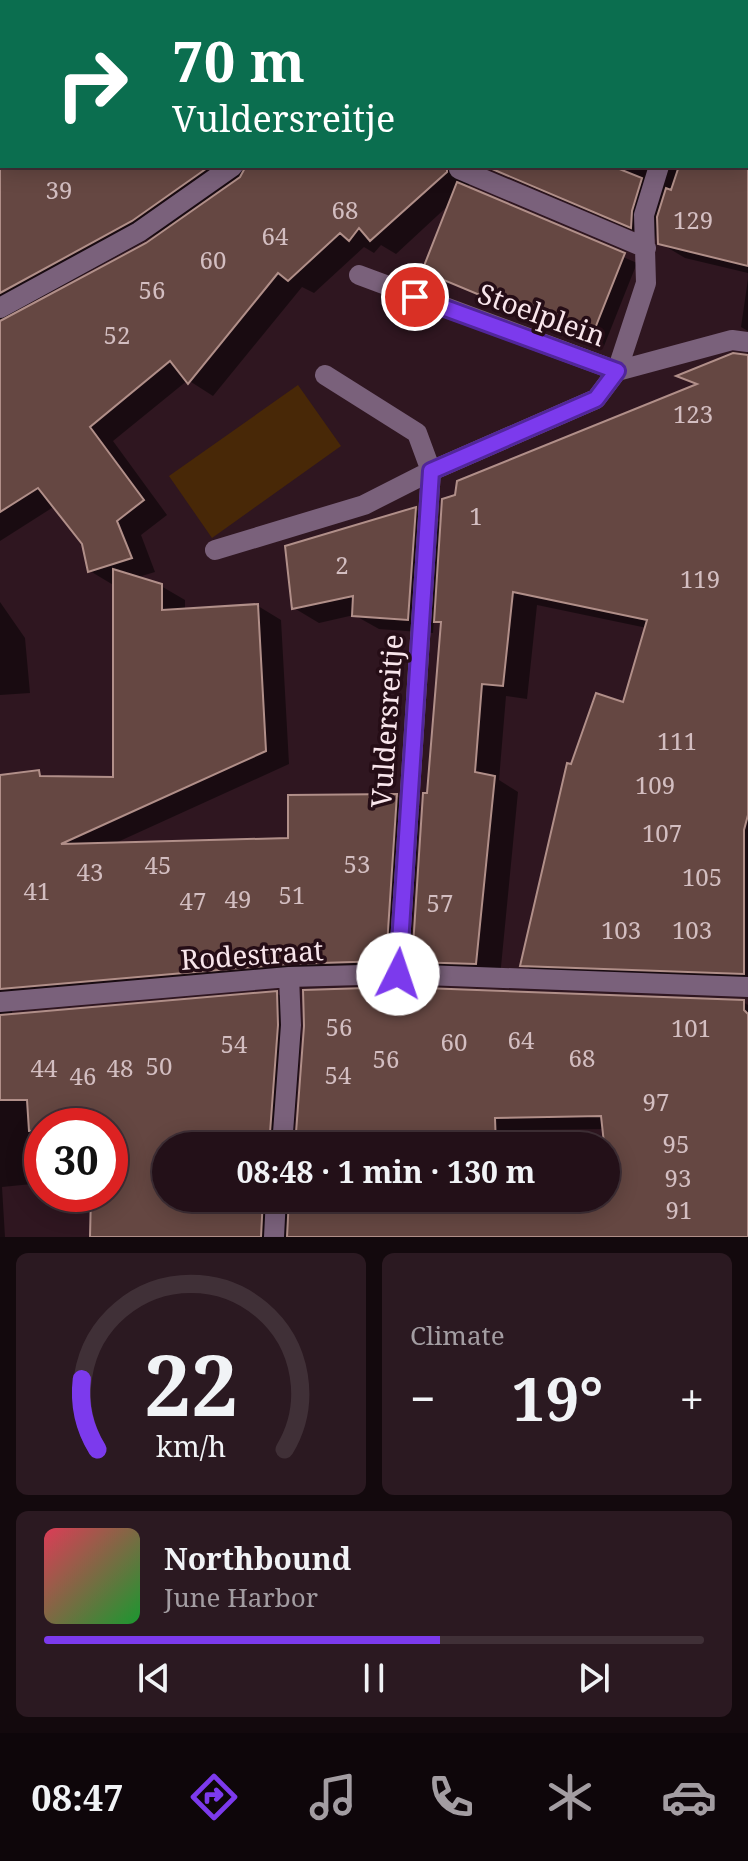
<!DOCTYPE html>
<meta charset="utf-8">
<style>
:root{--surface:#231018;--page:#2b1921;--text:#f1f3f6;--muted:#a39da2;--line:#403037;--accent:#7c3aed}
body{margin:0;font-family:"Noto Serif",serif;background:var(--page);color:var(--text);height:100vh;display:flex;flex-direction:column;font-size:30px;white-space:nowrap}
*{box-sizing:border-box;margin:0}
p{font-size:26px;color:var(--muted)}
.icon{flex:none;width:44px;height:44px;fill:none;stroke:currentColor;stroke-width:2;stroke-linecap:round;stroke-linejoin:round}
.map{position:relative;height:1237px;overflow:hidden}
.drawer{display:flex;flex-direction:column;gap:16px;padding:16px;background:#13090d;flex:1}
.drawer>*{flex:none}
.hud{position:absolute;left:0px;top:0px;width:748px;height:168px;box-shadow:0 4px 20px #0003,0 0 0 2px var(--line);background:#0b6e4f;color:#fff;overflow:hidden}
.speed{position:absolute;left:24px;top:1108px;display:flex;gap:16px;font-size:40px;font-weight:700;text-align:center}
.speed>*{display:grid;place-content:center;width:104px;height:104px;border-radius:50%;background:var(--surface);box-shadow:0 4px 20px #0003,0 0 0 2px var(--line);line-height:1}
.speed .limit{border:12px solid #d22;background:#fff;color:#111}
.pin{position:absolute;display:grid;place-items:center;width:68px;height:68px;color:#fff;margin:-34px;border:4px solid #fff;border-radius:50%;box-shadow:0 2px 8px #0007}
.me{position:absolute;width:88px;margin:-44px;rotate:4deg;stroke-linejoin:round;filter:drop-shadow(0 0 6px #0008)}
.turn{display:flex;align-items:center;gap:28px;height:168px;padding:0 40px;font-size:36px}
.turn .icon{width:104px;height:104px;stroke-width:2.5}
.turn b{display:block;font-size:56px;line-height:68px}
.big{font-size:60px;font-weight:700;line-height:1.1}
.drawer .widget{flex:1;display:flex;flex-direction:column;justify-content:center;gap:12px;min-width:0;padding:0 28px;border-radius:12px;background:var(--page)}
.drawer .dial{align-items:center;gap:0}
.dial svg{height:208px;overflow:visible;fill:none;stroke:var(--line);stroke-width:7;stroke-linecap:round;text-anchor:middle}
.dial text{fill:var(--text);stroke:none}
.song{display:flex;align-items:center;gap:24px}
.cover{width:96px;height:96px;border-radius:12px;background:linear-gradient(135deg,hsl(350 70% 55%),hsl(130 70% 35%))}
.played{height:8px;border-radius:4px;background:linear-gradient(90deg,var(--accent) 60%,var(--line) 60%)}
.keys{display:flex;justify-content:space-around;direction:ltr}
.heat{display:flex;justify-content:space-between;align-items:center;font-size:44px;direction:ltr}
.drawer .tiles{flex:1;display:grid;gap:16px;grid-template-columns:1fr 1fr}
.widget:last-child{grid-column:span 2}
.trip{position:absolute;left:152px;top:1132px;width:468px;height:80px;border-radius:40px;background:var(--surface);box-shadow:0 4px 20px #0003,0 0 0 2px var(--line);font-weight:700;line-height:80px;text-align:center}
.tab-bar{display:flex;height:128px;justify-content:space-around;align-items:center;background:#0e060a;color:var(--muted)}
.tab-bar .icon{width:56px;height:56px}
.tab-bar .selected{color:var(--accent)}
.tab-bar b{font-size:36px;color:var(--text)}
.map>svg:first-child{display:block}
.green{fill:#482807}
.shadow{fill:#0007;fill-rule:evenodd}
.building{fill:#654742;stroke:#b18f89;stroke-width:2}
.lines{fill:none;stroke-linecap:round;stroke-linejoin:round}
.minor{stroke:#7a617b;stroke-width:20}
.route-casing{stroke:#51269a;stroke-width:20}
.route{stroke:#7c3aed;stroke-width:14}
.labels{text-anchor:middle;dominant-baseline:central;stroke-width:7;stroke-linejoin:round;paint-order:stroke}
.number-label{font-size:24px;fill:#d3bec1}
.street-label{font-size:28px;fill:#f8e5eb;stroke:#250d16}
</style>
<div class="map">
<svg width="748" height="1237" viewBox="0 0 748 1237">
<rect width="100%" height="100%" fill="#2f1620"/>
<path class="green" d="M0,0H209L2,2L0,122Z
M298,385L341,446L212,538L169,476Z"/>
<path class="shadow" d="M220,0H748V273L685,258L660,243L659,217L655,240L489,169L475,172L467,189L637,263L604,346L424,270L451,203L396,254L381,245L374,253L364,247L314,293L302,287L213,396L188,380L113,441L167,515L141,535L155,572L135,578L161,586L185,600V611L258,606L281,620L289,764L111,845L290,840L396,796L420,809L409,974L12,1009V1016L276,993L300,1007L301,1039L293,1146H166V1198H540L612,1202L605,1129L518,1130V1146H297L743,1002L748,1005V1237H92L93,1194H110V1126H42V1183L2,1187L5,1237H0V828L115,779V586L90,571L83,543L55,506L0,541V129L2,166H746V2ZM157,234L159,236L13,318L18,310Z
M748,279V331L741,327Z
M748,356V986L547,978L523,965L624,704L647,628L537,605L527,699L506,696L499,780L518,792L500,977L438,974L414,960L443,624L434,619L433,633L379,629L354,615L319,623L294,608L415,509L443,524L698,386L680,376Z
M0,602L25,638L30,693L0,695Z"/>
<path class="building" d="M0,166H210L132,221L0,293Z
M246,166H447V172L370,241L359,228L349,241L340,233L288,281L278,273L188,384L170,361L90,427L144,500L117,521L132,558L88,572L82,544L38,488L0,512V321L146,243L240,177Z
M485,166H612L642,178L632,211L631,228Z
M679,166H748V266L658,244L657,217L666,188L671,190Z
M457,182L625,253L590,341L422,271Z
M733,353L748,355V815L744,830V974L520,966L567,763L571,764L596,693L623,702L647,620L513,592L503,686L482,684L475,772L495,776L476,964L412,962L423,793H427L441,622H434L442,499L455,495L457,481L697,384L676,376Z
M416,507L408,620L352,616L353,596L292,609L285,546Z
M113,569L162,584V610L258,604L266,751L61,844L288,838V795L397,794L386,961L288,964L0,989V775L39,770L40,776L113,777Z
M398,987L744,1000V1010L748,1014V1237H287L289,1198H610L601,1116L495,1118L496,1146H295L304,1026L303,990Z
M277,991L278,1025L269,1146H166V1198H263L261,1237H90L91,1194H110V1126H42V1130L29,1131L27,1100H0V1015Z"/>
<g class="lines">
<path class="minor" d="M552,0L557,2
M406,2L408,0
M746,80H748
M459,169L646,248
M359,275L617,371
M0,308L139,232L233,166
M617,371L732,340L748,342
M325,375L417,433L431,471L398,974
M215,550L364,505L431,471L596,399L617,371L646,283L644,215L659,166
M0,1002L289,977L398,974L748,987
M282,1146L291,1025L289,977
M274,1237L276,1198"/>
</g>
<g class="lines">
<defs>
<path id="route" d="M398,974L431,471L596,399L617,371L415,297"/>
</defs>
<use href="#route" class="route-casing"/>
<use href="#route" class="route"/>
</g>
<g class="labels">
<g class="number-label">
<text x="59" y="189">39</text>
<text x="345" y="209">68</text>
<text x="693" y="219">129</text>
<text x="275" y="235">64</text>
<text x="213" y="259">60</text>
<text x="152" y="289">56</text>
<text x="117" y="334">52</text>
<text x="693" y="413">123</text>
<text x="476" y="515">1</text>
<text x="342" y="564">2</text>
<text x="700" y="578">119</text>
<text x="677" y="740">111</text>
<text x="655" y="784">109</text>
<text x="662" y="832">107</text>
<text x="357" y="863">53</text>
<text x="158" y="864">45</text>
<text x="90" y="871">43</text>
<text x="702" y="876">105</text>
<text x="37" y="890">41</text>
<text x="292" y="894">51</text>
<text x="238" y="898">49</text>
<text x="193" y="900">47</text>
<text x="440" y="902">57</text>
<text x="621" y="929">103</text>
<text x="692" y="929">103</text>
<text x="339" y="1026">56</text>
<text x="691" y="1027">101</text>
<text x="521" y="1039">64</text>
<text x="454" y="1041">60</text>
<text x="234" y="1043">54</text>
<text x="582" y="1057">68</text>
<text x="386" y="1058">56</text>
<text x="159" y="1065">50</text>
<text x="44" y="1067">44</text>
<text x="120" y="1067">48</text>
<text x="338" y="1074">54</text>
<text x="83" y="1075">46</text>
<text x="656" y="1101">97</text>
<text x="676" y="1143">95</text>
<text x="678" y="1177">93</text>
<text x="679" y="1209">91</text>
</g>
<g class="street-label">
<text transform="translate(542 314) rotate(20)">Stoelplein</text>
<text transform="translate(386 721) rotate(-86)">Vuldersreitje</text>
<text transform="translate(252 954) rotate(-4)">Rodestraat</text>
</g>
</g>
</svg>
<div class="speed"><div class="limit">30</div></div>
<div class="pin" style="left:415px;top:297px;background:#d93025"><svg class="icon" aria-label="arrive" viewBox="0 0 24 24"><path d="M6 21V4h12l-3 4 3 4H6"/></svg></div>
<svg class="me" style="left:398px;top:974px" viewBox="-20 -20 40 40"><circle r="19" fill="#fff"/><path d="M0-13L10 11 0 6-10 11z" fill="#7c3aed"/></svg>
<div class="trip">08:48 · 1 min · 130 m</div>
<div class="hud">
<div class="turn"><svg class="icon" aria-label="right" viewBox="0 0 24 24"><path d="M7 20v-9h11M14 6l5 5-5 5"/></svg><div><b>70 m</b>Vuldersreitje</div></div>
</div>
</div>
<section class="drawer">
<div class="tiles">
<div class="widget dial"><svg viewBox="0 0 100 80">
<path d="M14 69A42 42 0 1 1 86 69"/>
<path d="M14 69A42 42 0 0 1 8 42" stroke="#7c3aed"/>
<text x="50" y="56" font-size="32" font-weight="700">22</text>
<text x="50" y="72" font-size="11">km/h</text>
</svg></div>
<div class="widget"><p>Climate</p>
<div class="heat"><a>−</a><b class="big">19°</b><a>+</a></div>
</div>
<div class="widget">
<div class="song"><i class="cover"></i><div><b>Northbound</b><p>June Harbor</p></div></div>
<div class="played"></div>
<div class="keys"><svg class="icon" aria-label="previous" viewBox="0 0 24 24"><path d="M18 5L8 12l10 7zM5 5v14"/></svg><svg class="icon" aria-label="pause" viewBox="0 0 24 24"><path d="M8 5v14M16 5v14"/></svg><svg class="icon" aria-label="next" viewBox="0 0 24 24"><path d="M6 5l10 7-10 7zM19 5v14"/></svg></div>
</div>
</div>
</section>
<nav class="tab-bar">
<b>08:47</b>
<svg class="icon selected" aria-label="directions" viewBox="0 0 24 24"><path d="M12 3l9 9-9 9-9-9zM9 14v-3h6M13 9l2 2-2 2"/></svg>
<svg class="icon" aria-label="music" viewBox="0 0 24 24"><path d="M9 18V5l10-2v13"/><circle cx="6" cy="18" r="3"/><circle cx="16" cy="16" r="3"/></svg>
<svg class="icon" aria-label="phone" viewBox="0 0 24 24"><path d="M5 4h4l2 5-3 2q2 4 5 5l2-3 5 2v4C11 20 4 13 5 4z"/></svg>
<svg class="icon" aria-label="climate" viewBox="0 0 24 24"><path d="M12 3v18M4 7l16 10M4 17L20 7"/></svg>
<svg class="icon" aria-label="car" viewBox="0 0 24 24"><path d="M5 17H2v-5l4-1 3-4h7l3 4 3 1v5h-3M9 17h6M6 11h13"/><circle cx="7" cy="17" r="2"/><circle cx="17" cy="17" r="2"/></svg>
</nav>
